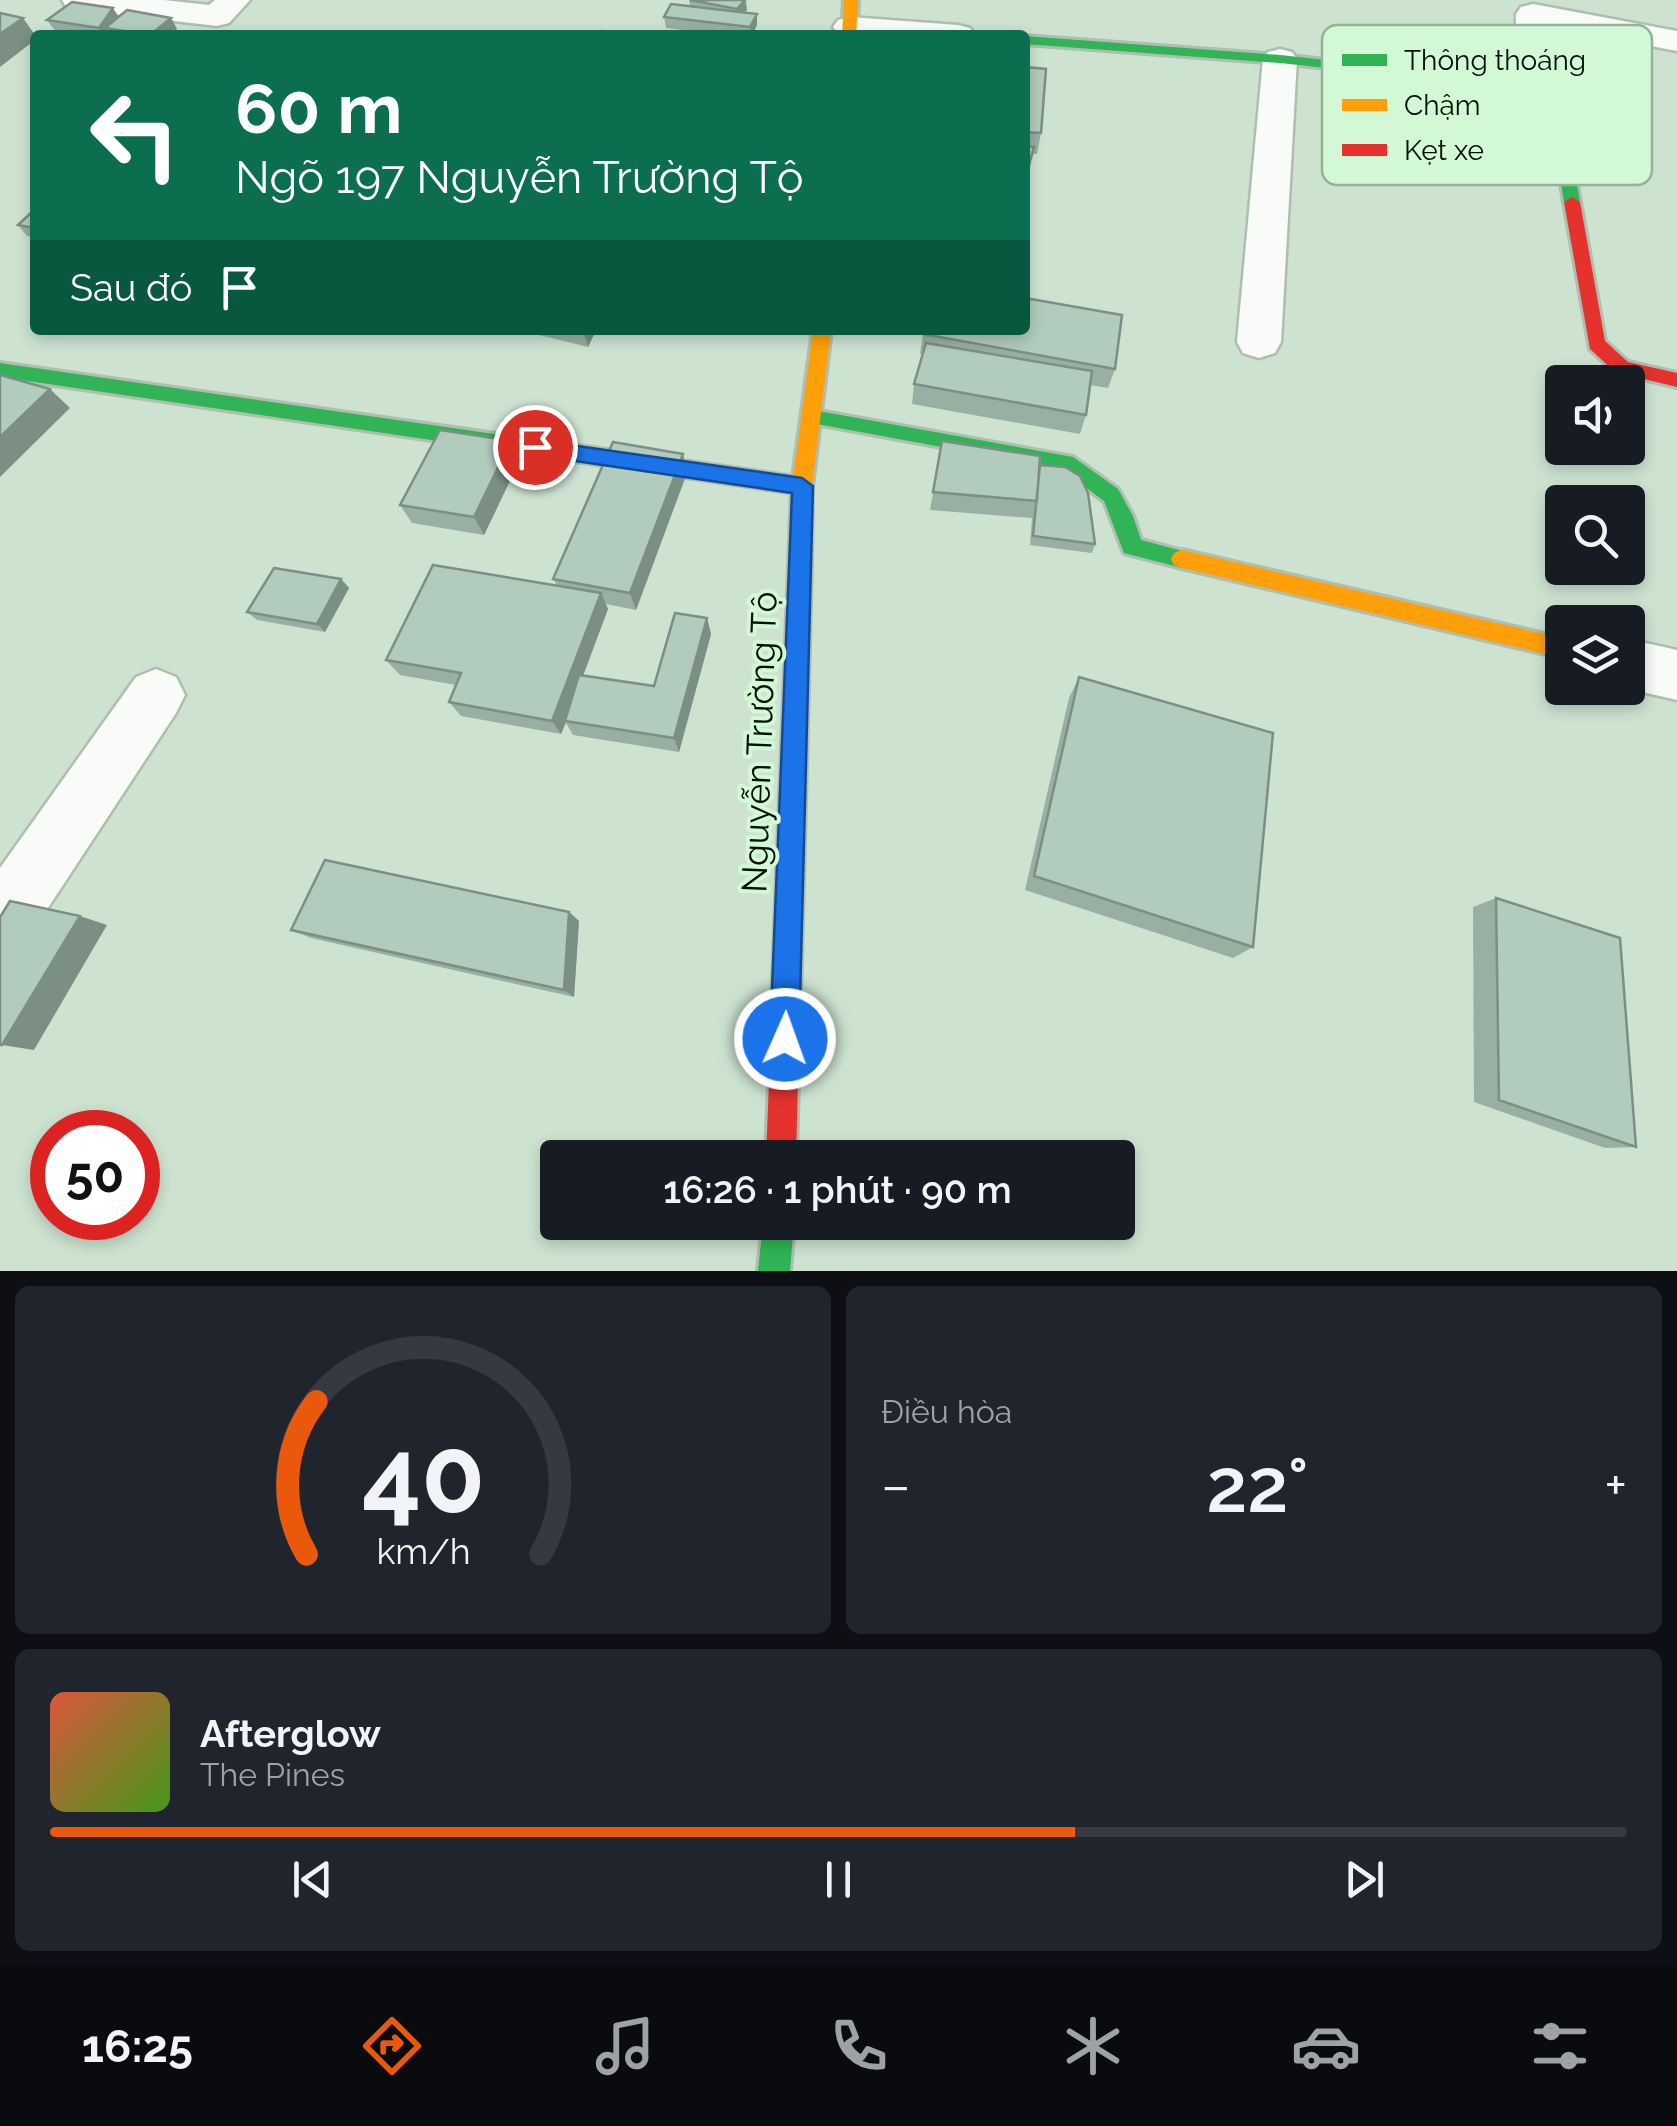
<!DOCTYPE html>
<html lang="vi">
<meta charset="utf-8">
<style>
:root{--surface:#171b24;--page:#20242c;--text:#f1f3f6;--muted:#9ea1a6;--line:#363941;--accent:#ea580c}
body{margin:0;font-family:Raleway,sans-serif;background:var(--page);color:var(--text);height:100vh;display:flex;flex-direction:column;font-size:38px;white-space:nowrap}
*{box-sizing:border-box;margin:0}
p{font-size:32px;color:var(--muted)}
.icon{flex:none;width:55px;height:55px;fill:none;stroke:currentColor;stroke-width:2;stroke-linecap:round;stroke-linejoin:round}
.map{position:relative;height:1271px;overflow:hidden}
.drawer{display:flex;flex-direction:column;gap:15px;padding:15px;background:#0d0f14;flex:1}
.drawer>*{flex:none}
.hud{position:absolute;left:30px;top:30px;width:1000px;height:305px;border-radius:10px;box-shadow:0 5px 15px #0003;background:#0b6e4f;color:#fff;overflow:hidden}
.tools{position:absolute;left:1545px;top:365px;display:grid;gap:20px}
.tools a{display:grid;place-items:center;width:100px;height:100px;border-radius:10px;background:var(--surface);box-shadow:0 5px 15px #0003;font-size:50px}
.speed{position:absolute;left:30px;top:1110px;display:flex;gap:20px;font-size:50px;font-weight:700;text-align:center}
.speed>*{display:grid;place-content:center;width:130px;height:130px;border-radius:50%;background:var(--surface);box-shadow:0 5px 15px #0003;line-height:1}
.speed .limit{border:15px solid #d22;background:#fff;color:#111}
.pin{position:absolute;display:grid;place-items:center;width:85px;height:85px;color:#fff;margin:-42px;border:5px solid #fff;border-radius:50%;box-shadow:0 2px 10px #0007}
.me{position:absolute;width:110px;margin:-55px;rotate:2deg;stroke-linejoin:round;filter:drop-shadow(0 0 8px #0008)}
.turn{display:flex;align-items:center;gap:35px;height:210px;padding:0 40px;font-size:45px}
.turn .icon{width:130px;height:130px;stroke-width:2.5}
.turn b{display:block;font-size:70px;line-height:85px}
.then{display:flex;align-items:center;height:95px;padding:0 40px;background:#0003;gap:20px;font-size:38px}
.big{font-size:75px;font-weight:600;line-height:1.1}
.drawer .tile{flex:1;display:flex;flex-direction:column;justify-content:center;gap:15px;min-width:0;padding:0 35px;border-radius:15px;background:var(--page)}
.drawer .dial{align-items:center;gap:0}
.dial svg{height:260px;overflow:visible;fill:none;stroke:var(--line);stroke-width:7;stroke-linecap:round;text-anchor:middle}
.dial text{fill:var(--text);stroke:none}
.song{display:flex;align-items:center;gap:30px}
.cover{width:120px;height:120px;border-radius:15px;background:linear-gradient(135deg,hsl(10 70% 55%),hsl(100 70% 35%))}
.played{height:10px;border-radius:5px;background:linear-gradient(90deg,var(--accent) 65%,var(--line) 65%)}
.keys{display:flex;justify-content:space-around;direction:ltr}
.heat{display:flex;justify-content:space-between;align-items:center;font-size:55px;direction:ltr}
.drawer .tiles{flex:1;display:grid;gap:15px;grid-template-columns:1fr 1fr}
.tile:last-child{grid-column:span 2}
.trip{position:absolute;left:540px;top:1140px;width:595px;height:100px;border-radius:10px;background:var(--surface);box-shadow:0 5px 15px #0003;font-weight:600;line-height:100px;text-align:center}
.dock{display:flex;height:160px;justify-content:space-around;align-items:center;background:#090b0e;color:var(--muted)}
.dock .icon{width:70px;height:70px}
.dock .selected{color:var(--accent)}
.dock b{font-size:45px;color:var(--text)}
.map>svg:first-child{display:block}
.lines{fill:none;stroke-linecap:round;stroke-linejoin:round}
.street-casing{stroke:#aebeb0;stroke-width:5}
.fast-casing{stroke:#aebeb0;stroke-width:6}
.slow-casing{stroke:#aebeb0;stroke-width:6}
.jam-casing{stroke:#aebeb0;stroke-width:6}
.street{fill:#f8fbf8;fill-rule:evenodd}
.fast{fill:#30b455;fill-rule:evenodd}
.slow{fill:#ff9f0a;fill-rule:evenodd}
.jam{fill:#e5322d;fill-rule:evenodd}
.wall{fill:#98afa3}
.shaded-wall{fill:#7c8f84}
.building{fill:#b1ccbd;stroke:#7c8f84;stroke-width:2.5}
.route{fill:#1a73e8;stroke:#114b97;stroke-width:2.5}
.labels{text-anchor:middle;dominant-baseline:central;stroke-width:8;stroke-linejoin:round;paint-order:stroke}
.street-label{font-size:35px;fill:#040f05;stroke:#d2f8d6}
.key{fill:#d2f8d6;stroke:#94b297;stroke-width:2.5}
.key-label{font-size:28px;fill:#040f05}
</style>
<div class="map">
<svg width="1677" height="1271" viewBox="0 0 1677 1271">
<rect width="100%" height="100%" fill="#cde3d0"/>
<g class="lines">
<defs>
<path id="street" d="M62,0H164L209,5L215,0H250L229,23L217,26L78,10L66,7Z
M1533,4L1677,31V51L1550,27L1551,87L1546,95L1533,98L1520,95L1515,87L1516,14L1521,7Z
M850,17L958,25L970,28L975,35L838,34L833,27L838,20Z
M1280,49L1292,52L1297,59L1281,342L1275,353L1259,358L1243,353L1237,342L1263,59L1268,52Z
M1628,639L1677,650V700L1625,688Z
M156,669L176,677L185,695L176,713L23,946L0,956V868L136,677Z"/>
<path id="fast" d="M1025,36L1280,55L1529,82L1562,101L1580,202L1572,207L1564,202L1548,103L1521,89L1280,63L1025,44Z
M0,363L802,478L812,486L802,494L0,377Z
M813,410L1073,457L1118,489L1133,516L1141,540L1190,553L1193,559L1190,565L1182,568L1124,553L1104,501L1061,469L806,422L803,417L806,412Z
M763,1222H794L790,1271H758Z"/>
<path id="slow" d="M844,0H858L856,35H842Z
M813,330H831L812,486L811,566L808,572H792L789,566L792,486Z
M1182,550L1562,638V658L1182,568L1174,565L1171,559L1174,553Z"/>
<path id="jam" d="M1572,197L1580,202L1605,341L1628,362L1677,373V387L1615,372L1590,349L1564,202Z
M800,557L808,560L811,566L796,1158H766L789,566L792,560Z"/>
</defs>
<use href="#street" class="street-casing"/>
<use href="#fast" class="fast-casing"/>
<use href="#slow" class="slow-casing"/>
<use href="#jam" class="jam-casing"/>
<use href="#street" class="street"/>
<use href="#fast" class="fast"/>
<use href="#slow" class="slow"/>
<use href="#jam" class="jam"/>
</g>
<path class="wall" d="M689,0H746L747,10L744,13L757,14V25L752,35H725L666,28L664,17L690,6Z
M119,17L171,18L177,29L170,35H80L55,31L47,20Z
M1025,67L1041,133L1037,154H1033L1025,186Z
M35,209V237L27,236L18,225Z
M519,330H596L588,347Z
M923,334L1115,369L1108,388L1090,385L1086,415L1080,434L912,404L914,384L922,354H920Z
M942,441L1040,465L1095,544L1092,553L1030,545L1032,518L930,510Z
M683,454L687,473L636,610L606,604L608,609L583,676L654,686L707,618L711,634L679,752L573,735L566,723L561,734L461,716L449,702L456,685L400,675L386,660L557,585L553,579Z
M520,460L484,535L412,523L400,505Z
M341,579L349,588L325,632L257,620L247,612Z
M1079,677L1253,947L1233,958L1025,890L1069,698Z
M1496,898L1636,1147L1605,1148L1474,1102L1473,907Z
M569,912L579,921L574,997L311,938L291,930Z"/>
<path class="shaded-wall" d="M745,0L747,10L738,20L737,9Z
M113,8L120,19L105,28L109,35H103L99,28Z
M757,14V25L752,35H751L750,27Z
M23,18L35,35V40L0,67V34Z
M171,18L177,29L170,35H150Z
M583,330H596L588,347Z
M50,389L70,408L0,477V437Z
M511,441L520,460L484,535L474,517Z
M683,454L687,473L636,610L630,593Z
M341,579L349,588L325,632L317,624Z
M601,593L608,609L561,734L552,721Z
M707,618L711,634L679,752L674,738Z
M569,912L579,921L574,997L564,990Z
M80,916L107,925L34,1050L2,1045Z"/>
<path class="building" d="M690,0H745L737,9Z
M72,2L113,8L99,28L47,20Z
M671,4L757,14L750,27L664,17Z
M127,10L171,18L150,35L105,28Z
M0,13L23,18L0,34Z
M601,31L628,35H599Z
M1025,67L1046,69L1041,133L1025,132Z
M1025,146L1034,147L1025,179Z
M35,209V228L18,225Z
M1025,298L1122,315L1115,369L923,334L924,330H1025Z
M926,343L1092,371L1086,415L914,384Z
M0,375L50,389L0,437Z
M440,430L511,441L474,517L400,505Z
M942,441L1040,456L1037,501L933,492Z
M613,442L683,454L630,593L553,579Z
M1040,465L1065,467L1080,476L1088,493L1095,544L1033,536Z
M433,565L601,593L552,721L449,702L461,673L386,660Z
M274,568L341,579L317,624L247,612Z
M675,613L707,618L674,738L565,721L579,675L654,686Z
M1079,677L1273,733L1253,947L1034,876Z
M325,860L569,912L564,990L291,930Z
M1496,898L1620,938L1636,1147L1499,1100Z
M10,901L80,916L2,1045H0V917Z"/>
<path class="route" d="M535,440L802,478L813,486L799,1039L795,1049L785,1053L775,1049L770,1039L792,493L535,455L525,447Z"/>
<g class="labels">
<g class="street-label">
<text transform="translate(759 742) rotate(-88)">Nguyễn Trường Tộ</text>
</g>
</g>
<rect x="1322" y="25" width="330" height="160" rx="15" class="key"/>
<rect x="1342" y="54" width="45" height="12" fill="#30b455"/>
<rect x="1342" y="99" width="45" height="12" fill="#ff9f0a"/>
<rect x="1342" y="144" width="45" height="12" fill="#e5322d"/>
<g class="key-label">
<text x="1404" y="70">Thông thoáng</text>
<text x="1404" y="115">Chậm</text>
<text x="1404" y="160">Kẹt xe</text>
</g>
</svg>
<div class="tools">
<a><svg class="icon" aria-label="sound" viewBox="0 0 24 24"><path d="M4 9h4l5-4v14l-5-4H4zM17 9q2 3 0 6"/></svg></a>
<a><svg class="icon" aria-label="search" viewBox="0 0 24 24"><circle cx="10" cy="10" r="6"/><path d="M15 15l6 6"/></svg></a>
<a><svg class="icon" aria-label="layers" viewBox="0 0 24 24"><path d="M12 4l9 5-9 5-9-5zM3 14l9 5 9-5"/></svg></a>
</div>
<div class="speed"><div class="limit">50</div></div>
<div class="pin" style="left:535px;top:447px;background:#d93025"><svg class="icon" aria-label="arrive" viewBox="0 0 24 24"><path d="M6 21V4h12l-3 4 3 4H6"/></svg></div>
<svg class="me" style="left:785px;top:1039px" viewBox="-20 -20 40 40"><circle r="17" fill="#1a73e8" stroke="#fff" stroke-width="3"/><path d="M0-11L8 9 0 5-8 9z" fill="#fff"/></svg>
<div class="trip">16:26 · 1 phút · 90 m</div>
<div class="hud">
<div class="turn"><svg class="icon" aria-label="left" viewBox="0 0 24 24"><path d="M17 20v-9H6M10 6l-5 5 5 5"/></svg><div><b>60 m</b>Ngõ 197 Nguyễn Trường Tộ</div></div>
<div class="then">Sau đó<svg class="icon" aria-label="arrive" viewBox="0 0 24 24"><path d="M6 21V4h12l-3 4 3 4H6"/></svg></div>
</div>
</div>
<section class="drawer">
<div class="tiles">
<div class="tile dial"><svg viewBox="0 0 100 80">
<path d="M14 69A42 42 0 1 1 86 69"/>
<path d="M14 69A42 42 0 0 1 17 22" stroke="#ea580c"/>
<text x="50" y="56" font-size="32" font-weight="700">40</text>
<text x="50" y="72" font-size="11">km/h</text>
</svg></div>
<div class="tile"><p>Điều hòa</p>
<div class="heat"><a>−</a><b class="big">22°</b><a>+</a></div>
</div>
<div class="tile">
<div class="song"><i class="cover"></i><div><b>Afterglow</b><p>The Pines</p></div></div>
<div class="played"></div>
<div class="keys"><svg class="icon" aria-label="previous" viewBox="0 0 24 24"><path d="M18 5L8 12l10 7zM5 5v14"/></svg><svg class="icon" aria-label="pause" viewBox="0 0 24 24"><path d="M8 5v14M16 5v14"/></svg><svg class="icon" aria-label="next" viewBox="0 0 24 24"><path d="M6 5l10 7-10 7zM19 5v14"/></svg></div>
</div>
</div>
</section>
<nav class="dock">
<b>16:25</b>
<svg class="icon selected" aria-label="directions" viewBox="0 0 24 24"><path d="M12 3l9 9-9 9-9-9zM9 14v-3h6M13 9l2 2-2 2"/></svg>
<svg class="icon" aria-label="music" viewBox="0 0 24 24"><path d="M9 18V5l10-2v13"/><circle cx="6" cy="18" r="3"/><circle cx="16" cy="16" r="3"/></svg>
<svg class="icon" aria-label="phone" viewBox="0 0 24 24"><path d="M5 4h4l2 5-3 2q2 4 5 5l2-3 5 2v4C11 20 4 13 5 4z"/></svg>
<svg class="icon" aria-label="climate" viewBox="0 0 24 24"><path d="M12 3v18M4 7l16 10M4 17L20 7"/></svg>
<svg class="icon" aria-label="car" viewBox="0 0 24 24"><path d="M5 17H2v-5l4-1 3-4h7l3 4 3 1v5h-3M9 17h6M6 11h13"/><circle cx="7" cy="17" r="2"/><circle cx="17" cy="17" r="2"/></svg>
<svg class="icon" aria-label="filters" viewBox="0 0 24 24"><path d="M4 7h16M4 17h16"/><circle cx="9" cy="7" r="2"/><circle cx="15" cy="17" r="2"/></svg>
</nav>
